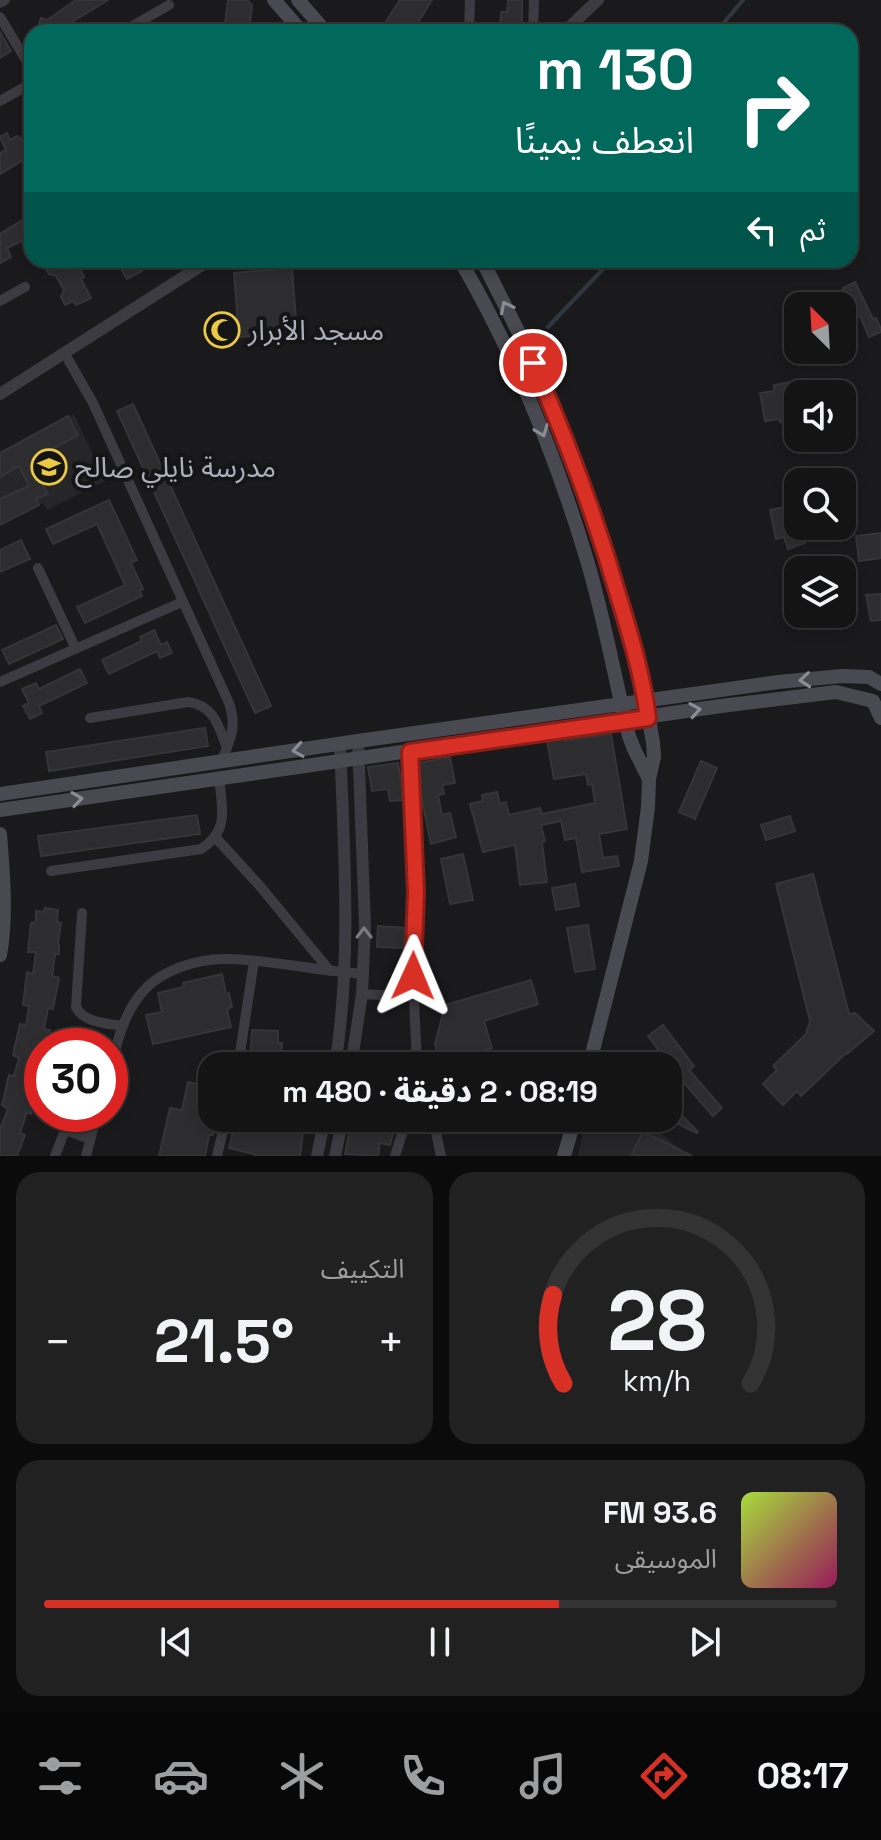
<!DOCTYPE html>
<html lang="ar">
<meta charset="utf-8">
<style>
:root{--surface:#141415;--page:#212122;--text:#f1f3f6;--muted:#9d9ea0;--line:#333334;--accent:#d93025}
body{margin:0;font-family:"Space Grotesk","Noto Sans Arabic",sans-serif;background:var(--page);color:var(--text);direction:rtl;height:100vh;display:flex;flex-direction:column;font-size:30px;white-space:nowrap}
*{box-sizing:border-box;margin:0}
p{font-size:26px;color:var(--muted)}
.icon{flex:none;width:44px;height:44px;fill:none;stroke:currentColor;stroke-width:2;stroke-linecap:round;stroke-linejoin:round}
.map{position:relative;height:1156px;overflow:hidden;direction:ltr}
.details{display:flex;flex-direction:column;gap:16px;padding:16px;background:#0b0b0c;flex:1}
.details>*{flex:none}
.banner{position:absolute;left:24px;top:24px;width:834px;height:244px;border-radius:24px;box-shadow:0 4px 12px #0003,0 0 0 2px var(--line);direction:rtl;background:#00695c;color:#fff;overflow:hidden}
.needle{width:52px;rotate:336deg}
.controls{position:absolute;left:784px;top:292px;display:grid;gap:16px}
.controls a{display:grid;place-items:center;width:72px;height:72px;border-radius:16px;background:var(--surface);box-shadow:0 4px 12px #0003,0 0 0 2px var(--line);font-size:40px}
.speed{position:absolute;left:24px;top:1028px;display:flex;gap:16px;font-size:40px;font-weight:700;text-align:center}
.speed>*{display:grid;place-content:center;width:104px;height:104px;border-radius:50%;background:var(--surface);box-shadow:0 4px 12px #0003,0 0 0 2px var(--line);line-height:1}
.speed .limit{border:12px solid #d22;background:#fff;color:#111}
.pin{position:absolute;display:grid;place-items:center;width:68px;height:68px;color:#fff;margin:-34px;border:4px solid #fff;border-radius:50%;box-shadow:0 2px 8px #0007}
.me{position:absolute;width:88px;margin:-44px;rotate:1deg;stroke-linejoin:round;filter:drop-shadow(0 0 6px #0008)}
.turn{display:flex;align-items:center;gap:28px;height:168px;padding:0 32px;font-size:36px}
.turn .icon{width:104px;height:104px;stroke-width:2.5}
.turn b{display:block;font-size:56px;line-height:68px}
.then{display:flex;align-items:center;height:76px;padding:0 32px;background:#0003;gap:16px;font-size:30px}
.big{font-size:60px;font-weight:800;line-height:1.1}
.details .tile{flex:1;display:flex;flex-direction:column;justify-content:center;gap:12px;min-width:0;padding:0 28px;border-radius:24px;background:var(--page)}
.details .dial{align-items:center;gap:0}
.dial svg{height:208px;overflow:visible;fill:none;stroke:var(--line);stroke-width:7;stroke-linecap:round;text-anchor:middle}
.dial text{fill:var(--text);stroke:none}
.song{display:flex;align-items:center;gap:24px}
.cover{width:96px;height:96px;border-radius:12px;background:linear-gradient(135deg,hsl(80 70% 55%),hsl(330 70% 35%))}
.played{height:8px;border-radius:4px;background:linear-gradient(90deg,var(--accent) 65%,var(--line) 65%)}
.keys{display:flex;justify-content:space-around;direction:ltr}
.heat{display:flex;justify-content:space-between;align-items:center;font-size:44px;direction:ltr}
.details .tiles{flex:1;display:grid;gap:16px;grid-template-columns:1fr 1fr}
.tile:last-child{grid-column:span 2}
.trip{position:absolute;left:198px;top:1052px;width:484px;height:80px;border-radius:24px;background:var(--surface);box-shadow:0 4px 12px #0003,0 0 0 2px var(--line);font-weight:800;line-height:80px;text-align:center;direction:rtl}
.menu{display:flex;height:128px;justify-content:space-around;align-items:center;background:#080808;color:var(--muted)}
.menu .icon{width:56px;height:56px}
.menu .on{color:var(--accent)}
.menu b{font-size:36px;color:var(--text)}
.map>svg:first-child{display:block}
.built{fill:#262629}
.lines{fill:none;stroke-linecap:round;stroke-linejoin:round}
.stream{stroke:#303740;stroke-width:4}
.building{fill:#2d2d30;stroke:#353438;stroke-width:2}
.minor{stroke:#3b3b41;stroke-width:10}
.tertiary{stroke:#3b3b41;stroke-width:12}
.secondary{stroke:#494a51;stroke-width:14}
.oneway{stroke:#8a8c96}
.oneway2{stroke:#7a7b84}
.route-casing{stroke:#8d1f18;stroke-width:20}
.route{stroke:#d93025;stroke-width:14}
.labels{text-anchor:middle;dominant-baseline:central;stroke-width:8;stroke-linejoin:round;paint-order:stroke}
.poi-label{font-size:28px;fill:#adafbb;stroke:#151517;text-anchor:start}
</style>
<div class="map">
<svg width="881" height="1156" viewBox="0 0 881 1156">
<rect width="100%" height="100%" fill="#1a1a1c"/>
<path class="built" d="M74,414L105,481L47,510L43,503L0,525V453Z
M586,1118H643L688,1156H578Z"/>
<g class="lines">
<path class="stream" d="M716,32L743,0
M548,327L604,268L609,260"/>
</g>
<path class="building" d="M76,0H108L62,28L65,32H36L41,18L47,20Z
M228,0H247L252,5L249,32H224Z
M400,0H432L412,32H379Z
M508,0H522V32L500,31L501,12H507Z
M0,32L11,51L0,58Z
M7,133L10,140L17,136L22,139L32,133V155L0,174V153L6,150L0,137Z
M32,214V243L24,240L7,248L11,257L0,263V234Z
M54,260H70L74,267H79L84,277L81,279L91,298L76,305L73,301L65,305L61,297L64,290L56,276L49,274L44,266Z
M116,260H155L140,267L142,271L127,279Z
M292,268L297,332L239,337L234,273Z
M855,282L873,319L876,318L881,329V332L869,337L860,316L852,320L843,301L828,304L826,294L844,290L843,288Z
M791,382L797,419L780,422L779,419L765,421L760,393L774,391V385Z
M133,404L271,706L255,713L117,411Z
M68,416L78,435L36,458L48,482L43,485L48,494L36,499L39,505L0,525V499L29,486L19,466L0,477V453Z
M109,500L137,560L131,563L143,589L140,591L142,596L85,623L77,607L125,585L97,524L53,544L46,529Z
M798,504V526L805,543L788,549L784,537L776,539L770,510Z
M881,533V558L859,561L856,536Z
M21,540L30,559L0,572V550Z
M833,557L835,570H811L809,561Z
M881,594V620L871,621L866,595Z
M56,625L63,639L9,664L2,650Z
M154,630L161,645L167,642L172,653L160,658L157,651L109,674L102,660L142,641L140,637Z
M80,669L87,683L39,706L42,713L30,719L23,706L29,703L22,689L36,683L39,689Z
M205,728L208,746L49,771L46,752Z
M611,734L627,829L599,834L603,858L617,856L619,866L582,872L576,838L565,840L561,821L541,825L545,841L542,842L547,882L520,885L515,845L483,852L470,804L483,801L482,795L497,792L500,804L506,802L509,815L540,808L542,814L595,803L592,784L588,785L586,774L554,779L547,741L565,739V741Z
M450,757L455,783L442,785L444,794L438,795L442,815L450,813L456,837L431,844L419,786L418,763Z
M701,761L717,768L695,819L679,812Z
M398,763L404,800L390,801L388,789L372,791L368,767Z
M197,815L200,834L41,856L38,836Z
M790,816L795,831L766,840L761,825Z
M463,854L473,900L450,904L441,859Z
M813,874L849,1014L855,1013L874,1031L847,1054L846,1053L801,1096L797,1091L783,1105L763,1084L777,1070L773,1066L806,1034L810,1021L776,884Z
M575,884L579,906L556,910L552,888Z
M45,908L58,910L57,922L61,923L58,944L59,945V954H55L52,976L59,978L53,1009L48,1008L44,1029L50,1030L48,1046H42V1062L39,1061L34,1081L40,1084L31,1114L27,1112L20,1133L25,1135L17,1156H0V1129L8,1109L2,1105L9,1075L14,1076L19,1058L13,1055L20,1024L26,1025L29,1006L23,1005L27,972L33,974L36,952H28L31,923L36,922V911L44,912Z
M588,925L595,969L575,972L567,928Z
M378,926L405,928L403,948L377,947Z
M222,974L226,994L229,993L232,1007L227,1009L231,1027L153,1044L146,1015L162,1012L158,993L184,987L183,983Z
M531,980L538,1004L484,1021L492,1048L486,1050L491,1066H442L435,1044L445,1005Z
M663,1025L694,1066L689,1070L722,1108L713,1116L679,1077L648,1036Z
M252,1030L278,1031V1043H282L281,1066H250Z
M188,1082L212,1087V1118H217L213,1135H209L205,1156H159L170,1108L182,1110Z
M668,1101L698,1132L697,1133L668,1119Z
M236,1118H266L304,1123L300,1156H254V1154L229,1148Z
M352,1118H387L386,1124L395,1125L390,1145L380,1143L378,1156L345,1154Z
M643,1132L654,1137L692,1156H631Z"/>
<g class="lines">
<path class="minor" d="M0,3L5,0
M0,17L32,70
M122,32L169,5
M469,32L470,0
M533,32L534,0
M0,101L32,83
M0,301L25,287
M65,354L93,403L229,703C237,726 231,739 221,762
M38,568L76,649
M0,682L182,602
M90,718L188,702C214,705 219,727 227,748
M410,752L416,892L413,976L417,1066
M216,838L259,885L330,971
M51,871L201,849C230,830 222,808 219,778
M82,913L76,1007C84,1023 106,1023 122,1026
M362,994L414,997
M238,1066L254,961
M110,1069C117,1043 123,1016 140,995C159,970 198,958 229,959C272,960 319,971 364,974
M433,1118L441,1156
M65,1130L69,1114
M55,1156L65,1130L90,1139
M86,1156L97,1114
M217,1156L226,1118
M395,1156L407,1118"/>
<path class="tertiary" d="M564,32L598,0
M0,394L210,260
M335,1066C352,958 344,852 340,743
M351,1066L362,994L365,926L358,741
M317,1156L325,1118
M335,1156L343,1118"/>
<path class="secondary" d="M274,0L302,32
M298,0L326,32
M460,260C514,353 555,454 586,557C604,616 614,676 629,736L634,749L649,779
M482,260L522,339L553,409L581,481L606,553L628,627L646,701L653,743L654,757L649,779L648,807L641,861L589,1066
M0,794L358,741L778,682L842,676L869,677L881,684
M0,810L721,706L836,692L873,701L881,718
M0,834C3,874 7,915 0,955
M564,1156L575,1118"/>
</g>
<defs><path id="oneway-chevron" d="M-2-3.5L2.5 0L-2 3.5" fill="none" stroke-width="1.6" stroke-linecap="round" stroke-linejoin="round" transform="scale(2)"/></defs>
<g class="oneway">
<use href="#oneway-chevron" transform="translate(506 307) rotate(-117)"/>
<use href="#oneway-chevron" transform="translate(542 431) rotate(69)"/>
<use href="#oneway-chevron" transform="translate(805 680) rotate(175)"/>
<use href="#oneway-chevron" transform="translate(695 710) rotate(-9)"/>
<use href="#oneway-chevron" transform="translate(298 750) rotate(171)"/>
<use href="#oneway-chevron" transform="translate(77 799) rotate(-8)"/>
</g>
<use class="oneway2" href="#oneway-chevron" transform="translate(364 933) rotate(-90)"/>
<g class="lines">
<defs>
<path id="route" d="M413,976L416,892L410,752L648,718C643,678 631,637 619,598C596,518 567,440 533,363"/>
</defs>
<use href="#route" class="route-casing"/>
<use href="#route" class="route"/>
</g>
<defs>
<symbol id="mosque-ring" viewBox="-11 -11 22 22"><circle r="9.5" fill="#151517" stroke="#ecc942" stroke-width="1.5"/><path d="M3.5-4.9A6 6 0 1 0 3.5 4.9A5 5 0 1 1 3.5-4.9Z" fill="#ecc942"/></symbol>
<symbol id="school-ring" viewBox="-11 -11 22 22"><circle r="9.5" fill="#151517" stroke="#ecc942" stroke-width="1.5"/><path d="M0-5L7-2L0 1L-7-2ZM-4 1L0 2.5L4 1V4Q0 6-4 4Z" fill="#ecc942"/></symbol>
</defs>
<g fill-rule="evenodd">
<use href="#mosque-ring" x="202" y="310" width="40" height="40"/>
<use href="#school-ring" x="29" y="447" width="40" height="40"/>
</g>
<g class="labels">
<g class="poi-label">
<text x="248" y="330">مسجد الأبرار</text>
<text x="75" y="467">مدرسة نايلي صالح</text>
</g>
</g>
</svg>
<div class="controls">
<a><svg class="needle" viewBox="-14 -14 28 28"><path d="M0-13l5 13h-10z" fill="#e53935"/><path d="M0 13l5-13h-10z" fill="#9d9ea0"/></svg></a>
<a><svg class="icon" aria-label="sound" viewBox="0 0 24 24"><path d="M4 9h4l5-4v14l-5-4H4zM17 9q2 3 0 6"/></svg></a>
<a><svg class="icon" aria-label="search" viewBox="0 0 24 24"><circle cx="10" cy="10" r="6"/><path d="M15 15l6 6"/></svg></a>
<a><svg class="icon" aria-label="layers" viewBox="0 0 24 24"><path d="M12 4l9 5-9 5-9-5zM3 14l9 5 9-5"/></svg></a>
</div>
<div class="speed"><div class="limit">30</div></div>
<div class="pin" style="left:533px;top:363px;background:#d93025"><svg class="icon" aria-label="arrive" viewBox="0 0 24 24"><path d="M6 21V4h12l-3 4 3 4H6"/></svg></div>
<svg class="me" style="left:413px;top:976px" viewBox="-20 -20 40 40"><path d="M0-17L14 15 0 8-14 15z" fill="#d93025" stroke="#fff" stroke-width="4"/></svg>
<div class="trip">08:19 · 2 دقيقة · 480 m</div>
<div class="banner">
<div class="turn"><svg class="icon" aria-label="right" viewBox="0 0 24 24"><path d="M7 20v-9h11M14 6l5 5-5 5"/></svg><div><b>130 m</b>انعطف يمينًا</div></div>
<div class="then">ثم<svg class="icon" aria-label="left" viewBox="0 0 24 24"><path d="M17 20v-9H6M10 6l-5 5 5 5"/></svg></div>
</div>
</div>
<section class="details">
<div class="tiles">
<div class="tile dial"><svg viewBox="0 0 100 80">
<path d="M14 69A42 42 0 1 1 86 69"/>
<path d="M14 69A42 42 0 0 1 10 35" stroke="#d93025"/>
<text x="50" y="56" font-size="32" font-weight="700">28</text>
<text x="50" y="72" font-size="11">km/h</text>
</svg></div>
<div class="tile"><p>التكييف</p>
<div class="heat"><a>−</a><b class="big">21.5°</b><a>+</a></div>
</div>
<div class="tile">
<div class="song"><i class="cover"></i><div><b>93.6 FM</b><p>الموسيقى</p></div></div>
<div class="played"></div>
<div class="keys"><svg class="icon" aria-label="previous" viewBox="0 0 24 24"><path d="M18 5L8 12l10 7zM5 5v14"/></svg><svg class="icon" aria-label="pause" viewBox="0 0 24 24"><path d="M8 5v14M16 5v14"/></svg><svg class="icon" aria-label="next" viewBox="0 0 24 24"><path d="M6 5l10 7-10 7zM19 5v14"/></svg></div>
</div>
</div>
</section>
<nav class="menu">
<b>08:17</b>
<svg class="icon on" aria-label="directions" viewBox="0 0 24 24"><path d="M12 3l9 9-9 9-9-9zM9 14v-3h6M13 9l2 2-2 2"/></svg>
<svg class="icon" aria-label="music" viewBox="0 0 24 24"><path d="M9 18V5l10-2v13"/><circle cx="6" cy="18" r="3"/><circle cx="16" cy="16" r="3"/></svg>
<svg class="icon" aria-label="phone" viewBox="0 0 24 24"><path d="M5 4h4l2 5-3 2q2 4 5 5l2-3 5 2v4C11 20 4 13 5 4z"/></svg>
<svg class="icon" aria-label="climate" viewBox="0 0 24 24"><path d="M12 3v18M4 7l16 10M4 17L20 7"/></svg>
<svg class="icon" aria-label="car" viewBox="0 0 24 24"><path d="M5 17H2v-5l4-1 3-4h7l3 4 3 1v5h-3M9 17h6M6 11h13"/><circle cx="7" cy="17" r="2"/><circle cx="17" cy="17" r="2"/></svg>
<svg class="icon" aria-label="filters" viewBox="0 0 24 24"><path d="M4 7h16M4 17h16"/><circle cx="9" cy="7" r="2"/><circle cx="15" cy="17" r="2"/></svg>
</nav>
